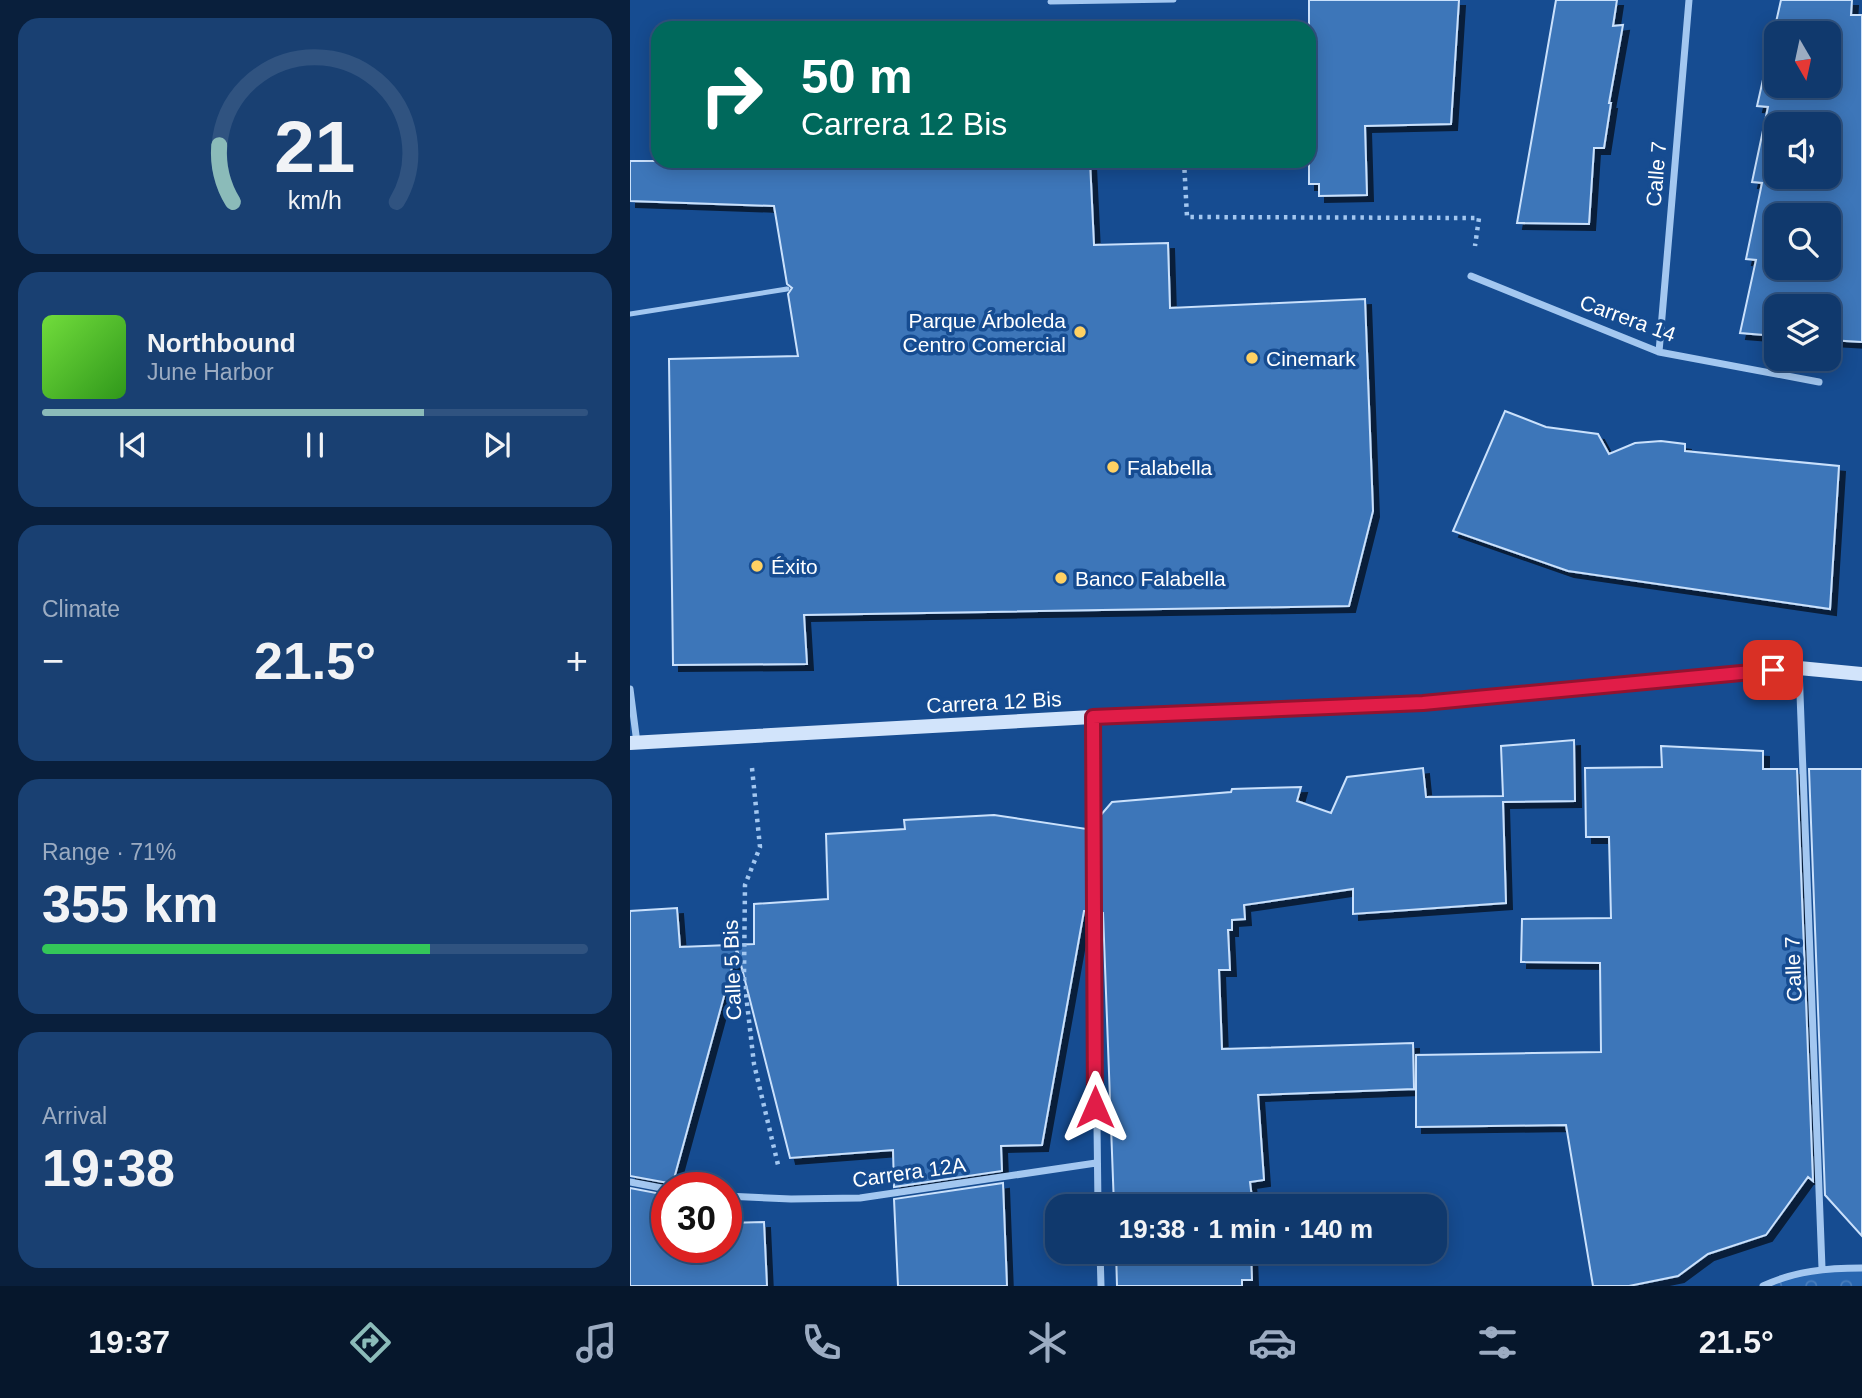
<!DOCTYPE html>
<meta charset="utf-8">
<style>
:root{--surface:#10396d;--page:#194072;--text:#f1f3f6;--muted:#9cacc2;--line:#305380;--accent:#8bbbb9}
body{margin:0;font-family:Arial,sans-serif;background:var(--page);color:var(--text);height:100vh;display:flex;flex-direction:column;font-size:26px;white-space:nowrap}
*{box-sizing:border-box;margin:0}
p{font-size:23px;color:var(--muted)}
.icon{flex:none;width:38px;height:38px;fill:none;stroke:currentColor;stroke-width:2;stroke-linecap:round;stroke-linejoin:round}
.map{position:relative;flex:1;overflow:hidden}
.drawer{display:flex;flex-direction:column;gap:18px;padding:18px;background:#091f3c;width:630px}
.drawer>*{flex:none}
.banner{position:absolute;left:21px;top:21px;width:665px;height:147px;border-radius:21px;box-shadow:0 4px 18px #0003,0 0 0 2px var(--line);background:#00695c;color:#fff;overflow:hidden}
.needle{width:46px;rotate:171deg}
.controls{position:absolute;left:1134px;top:21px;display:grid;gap:14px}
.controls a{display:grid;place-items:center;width:77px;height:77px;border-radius:14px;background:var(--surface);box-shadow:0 4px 18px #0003,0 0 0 2px var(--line);font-size:35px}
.speed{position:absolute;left:21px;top:1172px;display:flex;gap:14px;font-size:35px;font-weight:700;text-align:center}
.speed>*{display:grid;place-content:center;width:91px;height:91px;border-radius:50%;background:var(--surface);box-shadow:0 4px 18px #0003,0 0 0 2px var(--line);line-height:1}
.speed .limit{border:10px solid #d22;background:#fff;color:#111}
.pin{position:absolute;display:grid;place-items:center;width:60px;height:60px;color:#fff;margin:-30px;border-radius:14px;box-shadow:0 4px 10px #0006}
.me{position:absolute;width:77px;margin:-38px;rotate:0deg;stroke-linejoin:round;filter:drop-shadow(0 0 5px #0008)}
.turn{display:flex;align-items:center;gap:24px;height:147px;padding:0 35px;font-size:32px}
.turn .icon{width:91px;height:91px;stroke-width:2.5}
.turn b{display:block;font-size:49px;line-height:60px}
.big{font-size:52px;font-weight:800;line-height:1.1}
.drawer .card{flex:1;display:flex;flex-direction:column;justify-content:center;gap:10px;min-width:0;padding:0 24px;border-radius:21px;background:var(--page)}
.drawer .dial{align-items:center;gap:0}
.dial svg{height:182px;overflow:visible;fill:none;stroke:var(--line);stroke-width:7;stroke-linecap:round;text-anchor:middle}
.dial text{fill:var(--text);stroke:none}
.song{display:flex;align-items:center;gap:21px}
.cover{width:84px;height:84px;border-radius:10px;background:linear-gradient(135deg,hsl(100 70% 55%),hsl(110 70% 35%))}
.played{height:7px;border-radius:4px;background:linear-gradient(90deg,var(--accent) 70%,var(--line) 70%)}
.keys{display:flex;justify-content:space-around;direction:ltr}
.heat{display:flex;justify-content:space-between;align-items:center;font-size:38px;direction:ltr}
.charge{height:10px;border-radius:5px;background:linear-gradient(90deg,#34c759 71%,var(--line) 0)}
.trip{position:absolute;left:415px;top:1194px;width:402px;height:70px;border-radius:21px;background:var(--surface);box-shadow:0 4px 18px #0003,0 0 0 2px var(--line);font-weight:800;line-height:70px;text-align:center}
.menu{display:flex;height:112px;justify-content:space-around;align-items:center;background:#06172c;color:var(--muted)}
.menu .icon{width:49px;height:49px}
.menu .on{color:var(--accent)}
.menu b{font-size:32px;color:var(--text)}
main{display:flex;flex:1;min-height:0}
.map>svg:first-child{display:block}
.park{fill:url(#park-crowns)}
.building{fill:#3e76b9;stroke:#cae1fc;stroke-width:2;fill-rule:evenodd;filter:url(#shadow)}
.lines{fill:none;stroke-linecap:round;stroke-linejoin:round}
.path{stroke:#a3c7f0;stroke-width:4.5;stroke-dasharray:3.5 5;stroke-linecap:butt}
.lane{stroke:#a3c7f0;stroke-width:5}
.street{stroke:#a3c7f0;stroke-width:7}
.secondary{stroke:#d2e4fb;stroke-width:14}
.route-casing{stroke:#92132f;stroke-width:18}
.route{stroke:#e11d48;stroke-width:12}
.poi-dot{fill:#ffd163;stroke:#164c91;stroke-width:2.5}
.labels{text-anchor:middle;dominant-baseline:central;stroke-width:7;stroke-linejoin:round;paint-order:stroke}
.street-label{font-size:21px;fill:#fff;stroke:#164c91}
.poi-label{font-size:21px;fill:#fff;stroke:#164c91;text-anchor:start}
</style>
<main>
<section class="drawer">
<div class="card dial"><svg viewBox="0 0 100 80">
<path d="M14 69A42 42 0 1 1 86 69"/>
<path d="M14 69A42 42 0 0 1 8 44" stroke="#8bbbb9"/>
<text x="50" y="56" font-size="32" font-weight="700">21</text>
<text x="50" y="72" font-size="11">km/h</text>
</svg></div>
<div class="card">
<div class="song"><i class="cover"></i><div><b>Northbound</b><p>June Harbor</p></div></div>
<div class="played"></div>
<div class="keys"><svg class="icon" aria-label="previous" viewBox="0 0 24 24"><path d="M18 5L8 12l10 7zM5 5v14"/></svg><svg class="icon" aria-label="pause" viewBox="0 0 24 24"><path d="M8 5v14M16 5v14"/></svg><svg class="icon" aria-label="next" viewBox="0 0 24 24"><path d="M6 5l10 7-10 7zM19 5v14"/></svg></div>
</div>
<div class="card"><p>Climate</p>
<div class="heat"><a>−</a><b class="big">21.5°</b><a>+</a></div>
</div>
<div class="card"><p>Range · 71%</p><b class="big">355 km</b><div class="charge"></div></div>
<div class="card"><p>Arrival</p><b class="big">19:38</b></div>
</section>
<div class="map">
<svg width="1232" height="1286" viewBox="0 0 1232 1286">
<defs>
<pattern id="park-crowns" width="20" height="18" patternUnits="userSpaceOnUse" patternTransform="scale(1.75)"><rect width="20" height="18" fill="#2866b0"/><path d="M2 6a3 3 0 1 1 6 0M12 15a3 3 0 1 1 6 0" fill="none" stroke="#487dbc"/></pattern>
<filter id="shadow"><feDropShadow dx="6" dy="6" stdDeviation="0" flood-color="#0009"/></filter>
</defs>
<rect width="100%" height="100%" fill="#164c91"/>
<path class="park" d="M1232,1268V1286H1133L1151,1277Z"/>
<path class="building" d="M679,0H829L821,124L735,126L737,195L689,196V184H679Z
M926,0H987L983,26L993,25L979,103H981L974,148H964L959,224L887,223Z
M1151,0H1222L1221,15H1232V342L1199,340V306H1146V336L1110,333L1126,260L1116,259L1132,183L1122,182L1138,107L1127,106ZM1146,33H1199V86H1146ZM1146,124H1199V177H1146ZM1146,215H1199V268H1146Z
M0,161H460L464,245L538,243L540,308L735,299L743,511L719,606L174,615L177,664L43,665L39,359L168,356L158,294L162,288L157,284L144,206L0,201Z
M875,411L916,427L968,434L979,454L1005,443L1031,441L1055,444V451L1209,466L1200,609L938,571L823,531Z
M944,740L945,801L873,802L876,903L723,914V889L614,905L615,919L602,920V930H598L600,970H589L592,1049L783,1043L784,1089L628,1095L634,1180L620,1182L622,1198H618V1206H484L473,913L471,912L469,817L482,802L601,792L602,789L671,787L667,801L701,813L717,777L793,768L796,797L873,796L871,746Z
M1031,746L1133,751V769H1167L1183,1181L1178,1177L1136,1235L1078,1254L1048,1276L999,1286H963L936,1125L786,1127V1055L971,1052L970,963L891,962L892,919L981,918L979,837H956L955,768L1032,767Z
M1179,769H1232V1236L1195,1195Z
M364,815L457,829L458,911H454L412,1145L371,1146L372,1171L264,1187L263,1150L160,1158L107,949L42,1186L38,1183L0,1176V911L47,908L50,947L124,944V904L198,899L196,834L275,829L274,820Z
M373,1183L377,1286H268L264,1199Z
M0,1188L37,1195V1208L32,1225H37V1248H96V1223L134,1222L137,1286H0Z
M486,1251H621L622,1280H612V1286H487Z"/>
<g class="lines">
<path class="path" d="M554,161L557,217L849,218L845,246
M122,768L130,847L115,885L114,977L124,1064L149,1169"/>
<path class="lane" d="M420,2L544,0
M0,314L157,289"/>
<path class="street" d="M841,276L1029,352L1189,382
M1029,352L1059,0
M1169,668L1192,1268
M0,689L7,743
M462,717L468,1206
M0,1182L37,1189
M96,1196L161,1199L230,1198L466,1163
M470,1251L471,1286
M1133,1286C1165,1271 1197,1268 1232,1268"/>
<path class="secondary" d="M0,743L462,717L793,703L1169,668L1232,674"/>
</g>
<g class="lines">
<defs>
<path id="route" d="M465,1107L463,717L793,703L1143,670"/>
</defs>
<use href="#route" class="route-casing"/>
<use href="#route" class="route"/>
</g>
<g class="poi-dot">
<circle cx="450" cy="332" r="7"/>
<circle cx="622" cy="358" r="7"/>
<circle cx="483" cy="467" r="7"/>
<circle cx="127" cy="566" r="7"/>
<circle cx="431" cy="578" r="7"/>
</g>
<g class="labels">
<g class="street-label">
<text transform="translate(1026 174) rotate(-85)">Calle 7</text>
<text transform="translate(998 318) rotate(20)">Carrera 14</text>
<text transform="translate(364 702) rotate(-3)">Carrera 12 Bis</text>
<text transform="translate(1163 969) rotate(-92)">Calle 7</text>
<text transform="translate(102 970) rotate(-92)">Calle 5 Bis</text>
<text transform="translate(279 1172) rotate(-8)">Carrera 12A</text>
</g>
<g class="poi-label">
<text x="436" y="320" text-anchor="end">Parque Árboleda<tspan x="436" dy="24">Centro Comercial</tspan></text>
<text x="636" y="358">Cinemark</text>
<text x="497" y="467">Falabella</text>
<text x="141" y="566">Éxito</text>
<text x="445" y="578">Banco Falabella</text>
</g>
</g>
</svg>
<div class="controls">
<a><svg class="needle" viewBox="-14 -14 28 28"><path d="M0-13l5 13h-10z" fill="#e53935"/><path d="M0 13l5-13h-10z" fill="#9cacc2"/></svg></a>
<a><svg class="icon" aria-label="sound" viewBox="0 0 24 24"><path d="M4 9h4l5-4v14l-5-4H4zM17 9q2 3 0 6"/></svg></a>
<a><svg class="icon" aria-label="search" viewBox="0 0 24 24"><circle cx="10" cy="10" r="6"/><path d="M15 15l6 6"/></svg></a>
<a><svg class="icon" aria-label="layers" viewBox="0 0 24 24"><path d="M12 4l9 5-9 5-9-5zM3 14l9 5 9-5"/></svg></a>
</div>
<div class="speed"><div class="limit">30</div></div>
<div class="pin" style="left:1143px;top:670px;background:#d93025"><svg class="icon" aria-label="arrive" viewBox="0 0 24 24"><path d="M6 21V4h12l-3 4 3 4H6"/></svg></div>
<svg class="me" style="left:465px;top:1107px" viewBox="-20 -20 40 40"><path d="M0-17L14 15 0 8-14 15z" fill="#e11d48" stroke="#fff" stroke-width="4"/></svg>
<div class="trip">19:38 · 1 min · 140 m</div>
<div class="banner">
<div class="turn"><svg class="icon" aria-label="right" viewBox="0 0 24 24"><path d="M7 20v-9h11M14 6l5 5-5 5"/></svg><div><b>50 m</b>Carrera 12 Bis</div></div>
</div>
</div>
</main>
<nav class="menu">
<b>19:37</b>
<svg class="icon on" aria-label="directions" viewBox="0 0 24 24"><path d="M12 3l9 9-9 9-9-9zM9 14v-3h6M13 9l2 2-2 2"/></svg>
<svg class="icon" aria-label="music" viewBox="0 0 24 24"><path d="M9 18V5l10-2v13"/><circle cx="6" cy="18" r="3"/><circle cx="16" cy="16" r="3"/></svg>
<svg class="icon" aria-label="phone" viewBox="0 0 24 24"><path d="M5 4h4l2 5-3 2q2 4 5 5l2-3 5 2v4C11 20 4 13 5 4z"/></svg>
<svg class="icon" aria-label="climate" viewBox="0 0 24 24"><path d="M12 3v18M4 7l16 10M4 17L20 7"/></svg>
<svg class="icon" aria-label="car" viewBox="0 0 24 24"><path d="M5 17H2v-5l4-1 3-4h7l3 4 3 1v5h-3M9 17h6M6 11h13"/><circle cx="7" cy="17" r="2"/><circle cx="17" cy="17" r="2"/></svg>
<svg class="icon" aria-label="filters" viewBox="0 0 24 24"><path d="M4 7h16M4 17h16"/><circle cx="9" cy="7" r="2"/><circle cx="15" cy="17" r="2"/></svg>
<b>21.5°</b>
</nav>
